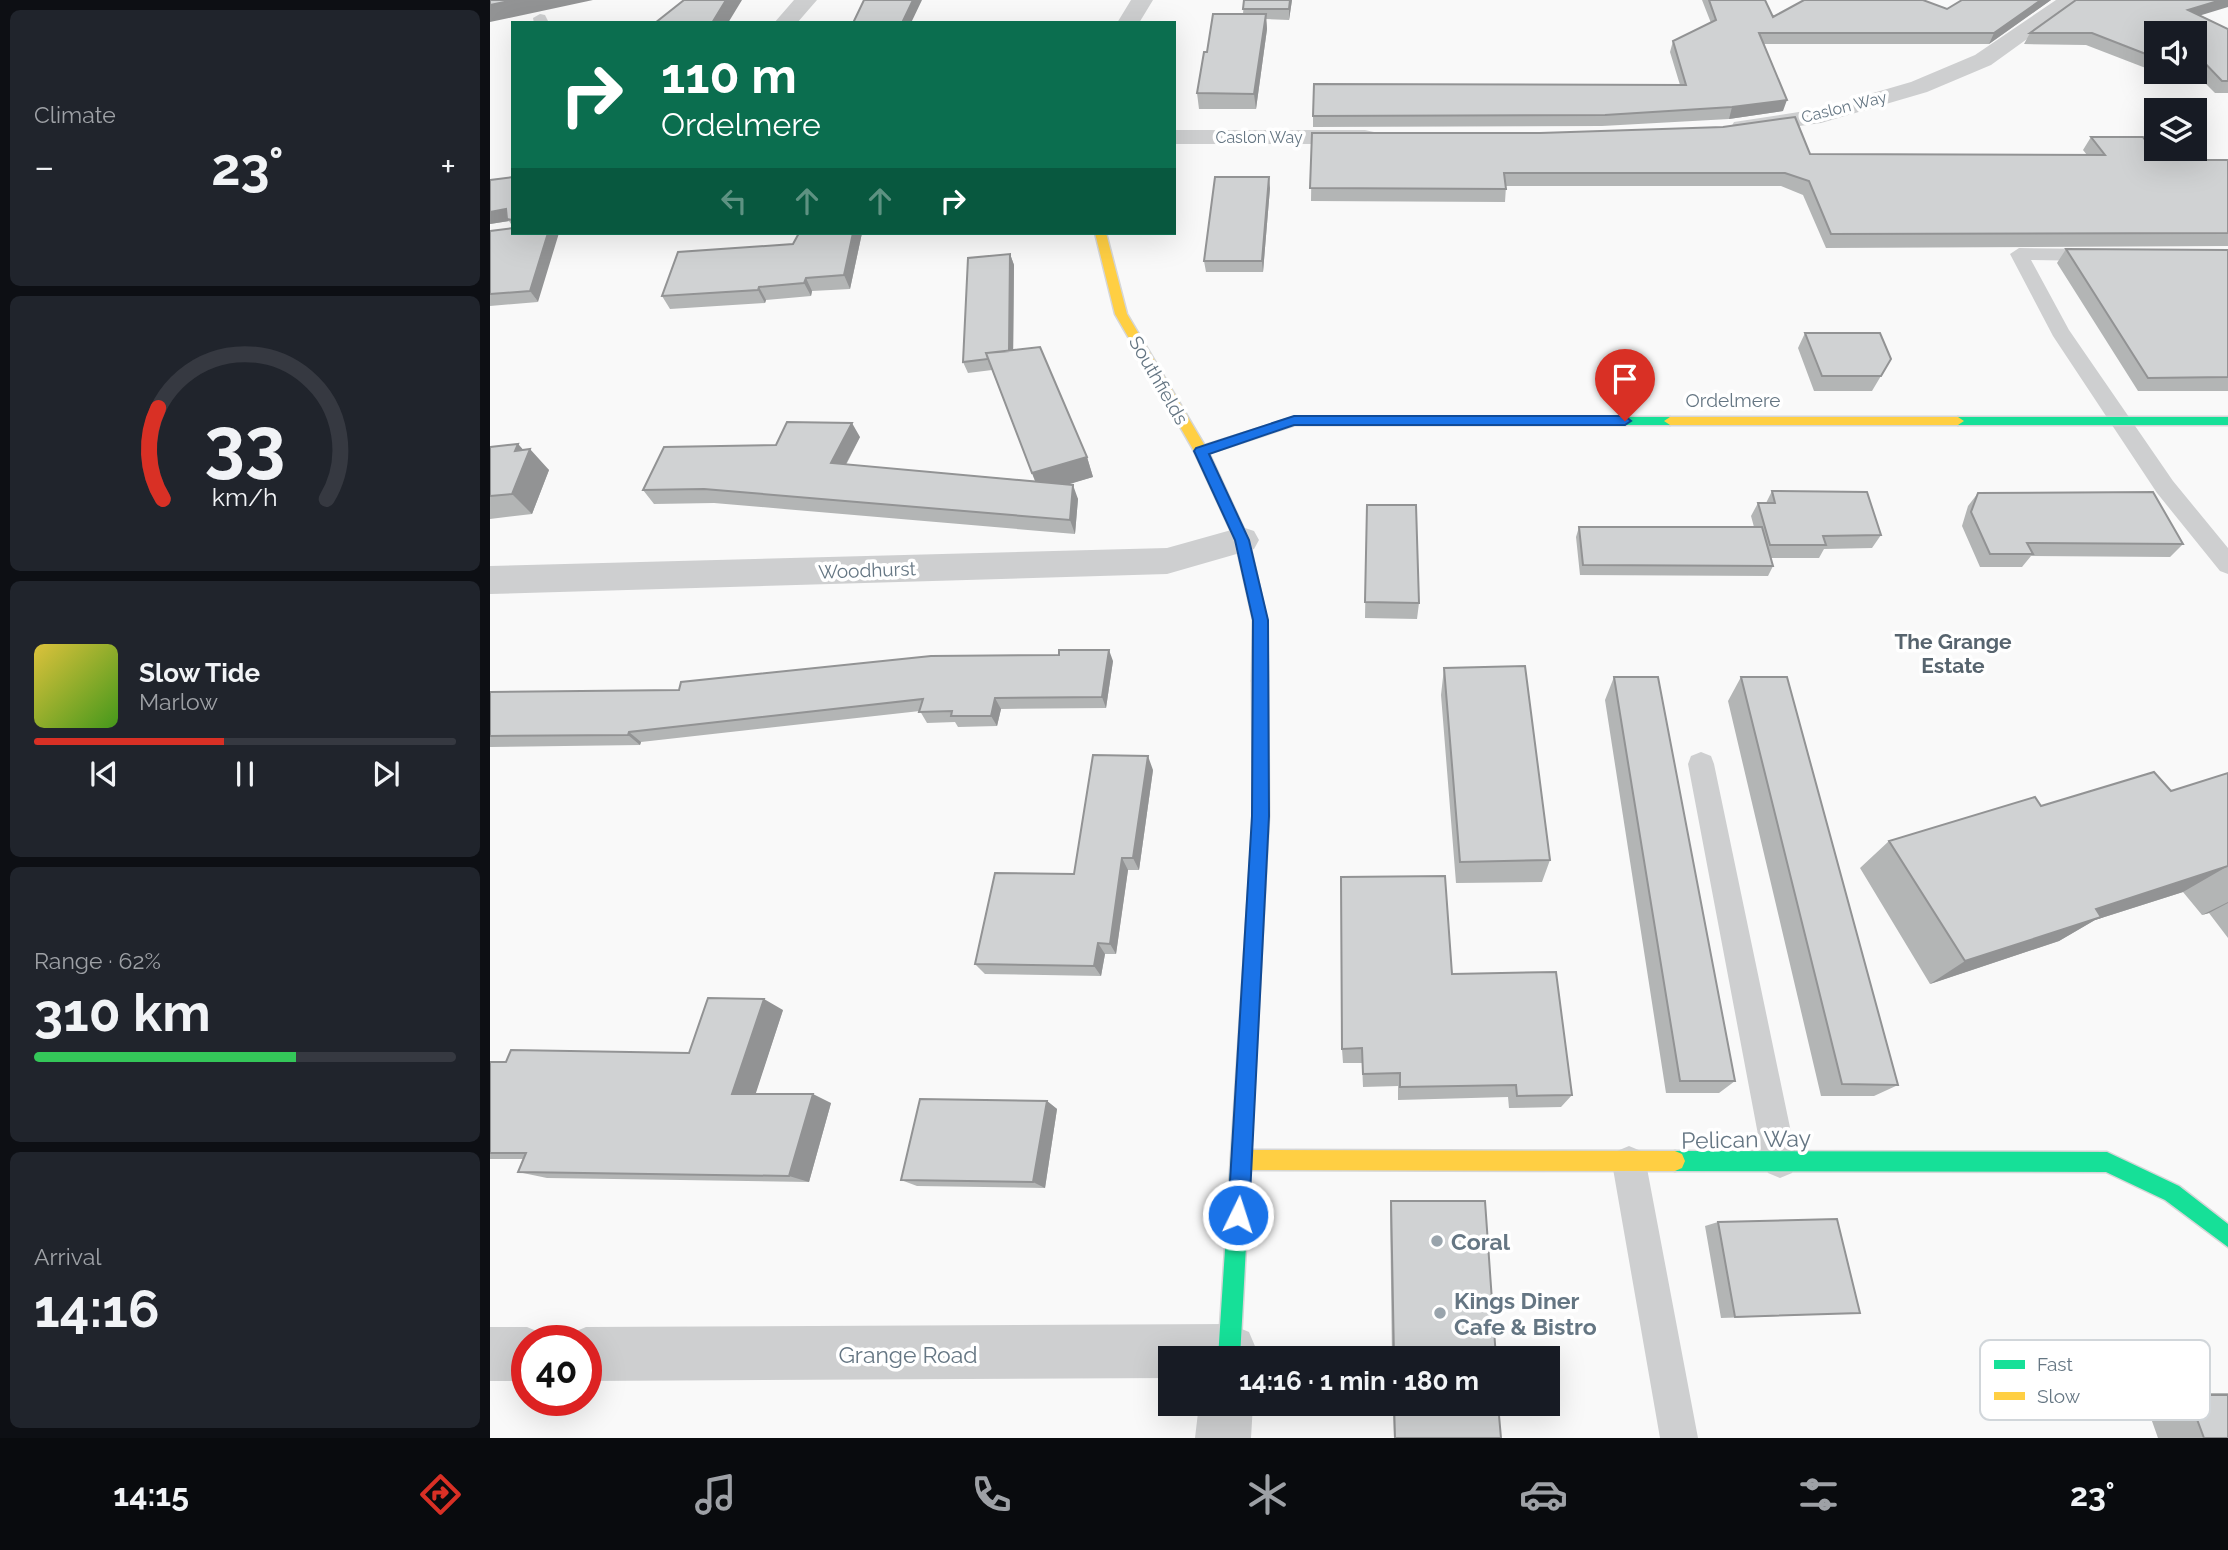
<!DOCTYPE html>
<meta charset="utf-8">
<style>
:root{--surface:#171b24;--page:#20242c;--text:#f1f3f6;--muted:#9ea1a6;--line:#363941;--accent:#d93025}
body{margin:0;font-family:Raleway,sans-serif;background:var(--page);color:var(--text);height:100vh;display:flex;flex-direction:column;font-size:26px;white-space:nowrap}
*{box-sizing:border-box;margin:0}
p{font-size:23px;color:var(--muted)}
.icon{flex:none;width:38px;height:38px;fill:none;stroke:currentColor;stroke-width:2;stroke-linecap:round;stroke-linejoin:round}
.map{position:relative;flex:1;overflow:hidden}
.drawer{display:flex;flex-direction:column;gap:10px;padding:10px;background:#0d0f14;width:490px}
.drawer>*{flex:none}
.hud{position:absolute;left:21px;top:21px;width:665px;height:214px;border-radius:0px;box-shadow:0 7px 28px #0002;background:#0b6e4f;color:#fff;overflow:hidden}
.tools{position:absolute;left:1654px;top:21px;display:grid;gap:14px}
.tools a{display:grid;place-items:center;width:63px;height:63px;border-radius:0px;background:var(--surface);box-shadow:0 7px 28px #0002;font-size:35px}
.speed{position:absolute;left:21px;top:1325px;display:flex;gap:14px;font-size:35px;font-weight:700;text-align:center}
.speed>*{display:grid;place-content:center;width:91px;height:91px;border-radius:50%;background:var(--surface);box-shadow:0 7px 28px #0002;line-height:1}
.speed .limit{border:10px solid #d22;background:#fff;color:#111}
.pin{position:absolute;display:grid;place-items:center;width:60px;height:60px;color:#fff;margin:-72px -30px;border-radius:50% 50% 50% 0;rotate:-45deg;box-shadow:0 0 7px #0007}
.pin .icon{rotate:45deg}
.me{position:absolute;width:77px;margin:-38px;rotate:4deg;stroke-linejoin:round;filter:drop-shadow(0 0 5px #0008)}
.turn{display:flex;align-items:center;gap:24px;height:147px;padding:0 35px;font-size:32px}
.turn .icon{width:91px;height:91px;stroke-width:2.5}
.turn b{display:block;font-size:49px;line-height:60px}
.lanes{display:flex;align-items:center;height:66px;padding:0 35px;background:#0003;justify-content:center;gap:35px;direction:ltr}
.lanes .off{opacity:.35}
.big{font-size:52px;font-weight:700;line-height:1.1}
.drawer .card{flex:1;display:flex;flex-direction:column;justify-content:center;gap:10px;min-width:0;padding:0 24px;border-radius:10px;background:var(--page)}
.drawer .dial{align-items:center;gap:0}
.dial svg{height:182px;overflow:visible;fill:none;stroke:var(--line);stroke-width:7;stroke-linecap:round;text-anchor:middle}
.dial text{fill:var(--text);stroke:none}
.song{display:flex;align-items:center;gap:21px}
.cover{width:84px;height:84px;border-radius:10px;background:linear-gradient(135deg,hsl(50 70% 55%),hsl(100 70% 35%))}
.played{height:7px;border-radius:4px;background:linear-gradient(90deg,var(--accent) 45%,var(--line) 45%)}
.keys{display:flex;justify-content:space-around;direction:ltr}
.heat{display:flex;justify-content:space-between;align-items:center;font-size:38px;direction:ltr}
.charge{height:10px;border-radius:5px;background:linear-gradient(90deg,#34c759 62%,var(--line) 0)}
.trip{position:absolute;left:668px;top:1346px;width:402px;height:70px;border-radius:0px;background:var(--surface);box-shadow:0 7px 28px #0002;font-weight:700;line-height:70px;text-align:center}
.tabs{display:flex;height:112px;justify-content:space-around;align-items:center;background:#090b0e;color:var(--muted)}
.tabs .icon{width:49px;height:49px}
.tabs .current{color:var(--accent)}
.tabs b{font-size:32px;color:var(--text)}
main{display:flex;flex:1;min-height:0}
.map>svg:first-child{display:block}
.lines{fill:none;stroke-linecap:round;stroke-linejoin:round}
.fast-casing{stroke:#d5d6d7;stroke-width:3}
.slow-casing{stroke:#d5d6d7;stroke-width:3}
.lane{fill:#cecfd0;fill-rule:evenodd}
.street{fill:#cecfd0;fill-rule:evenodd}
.fast{fill:#16e098;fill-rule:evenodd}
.slow{fill:#ffcf43;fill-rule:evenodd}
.wall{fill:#b3b5b5}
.shaded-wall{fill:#929394}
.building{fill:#d0d2d3;stroke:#929394;stroke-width:2}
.route{fill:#1a73e8;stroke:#114b97;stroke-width:2}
.poi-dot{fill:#99a4ac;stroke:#fff;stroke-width:2.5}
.labels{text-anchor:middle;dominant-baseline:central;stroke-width:7;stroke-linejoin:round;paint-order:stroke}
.far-street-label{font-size:16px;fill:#657683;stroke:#fff}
.street-label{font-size:19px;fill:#657683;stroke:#fff}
.neighbourhood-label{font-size:21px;font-weight:bold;fill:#57646e;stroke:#fff}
.near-street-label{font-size:23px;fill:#657683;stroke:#fff}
.near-poi-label{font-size:23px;font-weight:bold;fill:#657683;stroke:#fff;text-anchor:start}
.key{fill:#fff;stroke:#d1d6da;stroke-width:2}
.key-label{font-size:19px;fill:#657683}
</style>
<main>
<section class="drawer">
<div class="card"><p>Climate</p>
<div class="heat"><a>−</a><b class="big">23°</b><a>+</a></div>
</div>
<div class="card dial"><svg viewBox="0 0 100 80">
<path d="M14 69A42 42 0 1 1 86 69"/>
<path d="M14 69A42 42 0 0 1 12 29" stroke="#d93025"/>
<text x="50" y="56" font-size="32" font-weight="700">33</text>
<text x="50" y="72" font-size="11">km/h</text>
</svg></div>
<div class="card">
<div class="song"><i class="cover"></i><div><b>Slow Tide</b><p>Marlow</p></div></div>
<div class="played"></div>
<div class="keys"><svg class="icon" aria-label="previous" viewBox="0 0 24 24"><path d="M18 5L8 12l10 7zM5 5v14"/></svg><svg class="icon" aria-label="pause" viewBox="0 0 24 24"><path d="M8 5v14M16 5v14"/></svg><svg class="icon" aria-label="next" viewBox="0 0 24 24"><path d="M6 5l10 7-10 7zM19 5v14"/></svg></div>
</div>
<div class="card"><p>Range · 62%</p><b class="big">310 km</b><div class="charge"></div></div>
<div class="card"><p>Arrival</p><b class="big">14:16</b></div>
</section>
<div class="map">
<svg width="1738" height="1438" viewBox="0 0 1738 1438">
<rect width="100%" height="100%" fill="#f9f9f9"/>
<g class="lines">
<defs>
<path id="fast" d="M804,417H1180L1186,421L1180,425H805L711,456L704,451L706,448Z
M1468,417H1738V425H1468L1462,421Z
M770,675L775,676L778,681L779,816L750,1358H728L763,816L762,681L765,676Z
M1185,1151L1617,1152L1689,1186L1738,1224V1247L1675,1200L1616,1172L1185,1171L1178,1168L1175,1161L1178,1154Z"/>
<path id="slow" d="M605,233H616L637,314L718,451L759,540L777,620L778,681L775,686H765L762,681L763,620L745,540L704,451L625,314Z
M1180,417H1468L1474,421L1468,425H1180L1174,421Z
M752,1150L1185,1151L1192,1154L1195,1161L1192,1168L1185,1171L752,1170L745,1167L742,1160L745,1153Z"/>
</defs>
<use href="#fast" class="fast-casing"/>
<use href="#slow" class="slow-casing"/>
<path class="lane" d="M50,14L55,15L59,23H44L43,18Z
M1529,248L1607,249L1616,255L1607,261L1541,260L1579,330L1683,481L1738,548V574L1730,571L1667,493L1563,336L1520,254Z
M1211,752L1221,756L1224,764L1307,1161L1302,1173L1290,1178L1278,1173L1273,1161L1198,764L1201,756Z
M1139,1146L1151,1151L1156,1163L1208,1438H1170L1122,1163L1127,1151Z"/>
<path class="street" d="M304,0H327L307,23H284Z
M641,0H663L649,23H627Z
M1566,0H1591L1501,65L1437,92L1331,123L1253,134L1244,132L1241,127L1244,122L1328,109L1421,82L1485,55Z
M684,130H875L884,132L887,137L884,142L875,144H684Z
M752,527L764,531L769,540L764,549L677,574L0,594V566L677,548Z
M740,1324L759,1332L767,1351L764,1358H681V1378L96,1381V1340H75L77,1335L96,1327Z
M0,1327H37L56,1335L58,1340H37V1381H0Z
M709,1404H763L761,1438H705Z"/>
<use href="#fast" class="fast"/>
<use href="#slow" class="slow"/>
</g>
<path class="wall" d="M754,0H802L799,20L776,19L777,29L766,109H709L707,93L717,52L753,14Z
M1212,0H1275L1283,17L1457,9L1472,0H1561L1499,44H1274L1293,111L1239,119L1112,126L823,127V116L1190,85L1180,52L1183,41L1221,23Z
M1710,15L1738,29V93H1725L1704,72V33H1666V72L1596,45L1534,44L1540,33Z
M1666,72H1699L1688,80Z
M822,133L1320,154L1597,155L1593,150L1601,137L1669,160H1738V246L1336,248L1313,195L1291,186H1016L1015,202L821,201Z
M23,177V227L19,221L0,224Z
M780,188L773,272H716L714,261Z
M0,231L48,302L0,306Z
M372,233L360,289L322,291L321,296L276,300L275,303L180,309L172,296L303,244Z
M1576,249L1738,250V391H1648L1567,263Z
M520,254L524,265L523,350L597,457L603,477L578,484L588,499L585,534L224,503L164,504L153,490L286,445L370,437L356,465L545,481L502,370L478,373L473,362Z
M1315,333L1401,359L1382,391H1324L1308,348Z
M28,444L33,450L59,470L42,514L0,519V447Z
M1282,491L1391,535L1382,548L1334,549L1329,558H1281L1283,566L1278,576L1090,575L1086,537L1089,527H1264L1261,516L1268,503H1276Z
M1488,493L1693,544L1680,557L1541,556L1532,567H1490L1472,526L1478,506Z
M877,505L929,603L927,619L875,618Z
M623,661L616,708L511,709L507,726L468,727L465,722L437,723L430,711L151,742L150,745L0,747V692L189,690Z
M954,668L1060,860L1052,882L966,883L951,695Z
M1124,677L1245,1081L1229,1093H1176L1115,700Z
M1251,677L1408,1085L1384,1096H1331L1238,701Z
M663,770L649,870H638L626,954H615L611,976L495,974L485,964L584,874Z
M1738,773V938L1719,913L1712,915L1693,892L1605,920L1569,941L1440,984L1370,868L1399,841L1551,806L1681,791Z
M962,974L1082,1095L1071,1107L1019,1108L1018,1097L908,1100V1086L873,1087L872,1063H853L852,1049Z
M293,1010L265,1094L341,1103L319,1182L57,1178L28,1172L34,1159H0V1062H16L199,1053Z
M557,1101L567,1109L555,1188L427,1186L411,1180Z
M901,1201L1006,1358H902L900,1207Z
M1228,1222L1370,1313L1231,1318L1215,1226Z
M1652,1393H1738V1438H1668Z
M903,1404H1008L1011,1438H904Z"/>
<path class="shaded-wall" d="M24,0H103L0,22V5Z
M236,0H252L238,23H222Z
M423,0H432L421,23H412Z
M800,0H802L799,20V9Z
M1551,0H1561L1499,44L1504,33Z
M1731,0H1738V7L1692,21L1698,10Z
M776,14L777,29L766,109L764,94Z
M1693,72H1699L1688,80Z
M1297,100L1293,111L1239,119L1242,107Z
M779,177L780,188L773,272L772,261Z
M16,209L17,219L19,221L0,224V212Z
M58,233H69L48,302L40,291Z
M363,233H372L360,289L354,275Z
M520,254L524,265L523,368L519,357Z
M316,278L322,291L321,296L314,283Z
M269,287L276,300L275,303L268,290Z
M362,423L370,437L349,477L341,463Z
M28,444L38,455L40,449L59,470L42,514L22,494L25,451Z
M597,457L603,477L550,493L542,473Z
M583,485L588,499L585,534L580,520Z
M619,650L623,661L616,708L612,697Z
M505,698L511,709L507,726L501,716Z
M139,732L151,742L150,745L138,735Z
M658,756L663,770L649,870L643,858Z
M632,858L638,870L626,954L620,944Z
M1738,866L1693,892L1605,920L1569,941L1440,984L1475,961L1606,909Z
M1738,902V903L1719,913L1712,915Z
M608,943L615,954L611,976L604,966Z
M274,999L293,1010L263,1102L242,1094Z
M323,1094L341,1103L319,1182L299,1176Z
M557,1101L567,1109L555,1188L543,1182Z"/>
<path class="building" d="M0,0H24L0,5Z
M194,0H236L222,23H165Z
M374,0H423L412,23H363Z
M754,0H800L799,9H753Z
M1219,0H1275L1283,17L1314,0H1433L1457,9L1472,0H1551L1504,33H1269L1297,100L1242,107L1115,115L823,116L824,84L1196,85L1183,41L1226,20Z
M1586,0H1731L1698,10L1738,29V81H1732L1710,58L1704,62V33H1666V58L1602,33H1540Z
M723,14H776L764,94L707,93L714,52H717Z
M1305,117L1320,154L1615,155L1601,137H1653L1669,160H1738V233L1341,234L1319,181L1295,173H1014L1016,189L820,188L822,133H1050L1233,127Z
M23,177V220L17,219L16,209L0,212V180Z
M725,177H779L772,261H714Z
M23,228V233H58L40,291L0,294V231Z
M309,233H363L354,275L316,278L314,283L269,287L268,290L172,296L188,252L303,244Z
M1576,249L1738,250V377L1658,378Z
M520,254L519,351L496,353L498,359L473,362L478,258Z
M1315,333H1390L1401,359L1391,376H1332Z
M550,347L597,457L542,473L496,353Z
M297,422L362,423L341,463L583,485L580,520L214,489L153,490L174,447L286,445Z
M28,444L25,451L40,449L22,494L0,496V447Z
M1282,491L1377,492L1391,535L1333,536L1336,545H1280L1268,503H1285Z
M1663,492L1693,544L1537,543L1543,554H1500L1481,512L1488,493Z
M877,505H926L929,603L875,602Z
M1089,527H1272L1283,566L1093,565Z
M569,650H619L612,697L505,698L501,716H461L462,711L429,712L433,699L139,732L138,735L0,736V692L189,690L191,682L441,656L569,655Z
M1035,666L1060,860L970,862L954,668Z
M1124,677H1168L1245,1081H1190Z
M1251,677H1297L1408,1085L1352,1084Z
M603,755L658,756L643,858H632L620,944L608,943L604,966L485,964L505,873L584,874Z
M1664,772L1681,791L1738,773V866L1606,909L1611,917L1475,961L1399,841L1545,797L1551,806Z
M955,876L962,974L1066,972L1082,1095L1027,1096L1026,1085L910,1087V1073L873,1074L872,1048L852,1049L851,877Z
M218,998L274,999L242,1094H323L299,1176L28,1172L36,1153H0V1062H16L21,1050L199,1053Z
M430,1099L557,1101L543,1182L411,1180Z
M901,1201H995L1006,1358H904Z
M1347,1219L1370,1313L1245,1317L1228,1222Z
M1698,1395H1738V1438H1714Z
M904,1404H1008L1011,1438H905Z"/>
<path class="route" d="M804,416H1135L1141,421L1135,425H804L719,454L759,540L778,620L779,816L759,1215L756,1222L748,1225L741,1222L738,1215L762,816L763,620L745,540L704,451L706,448Z"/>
<g class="poi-dot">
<circle cx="947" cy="1241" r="7"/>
<circle cx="950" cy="1313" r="7"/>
</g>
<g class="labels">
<g class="far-street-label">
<text transform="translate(1354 107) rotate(-14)">Caslon Way</text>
<text x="769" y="137">Caslon Way</text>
</g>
<g class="street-label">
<text transform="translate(669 380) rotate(60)">Southfields</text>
<text x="1243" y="400">Ordelmere</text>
<text transform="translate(377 570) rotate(-2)">Woodhurst</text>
</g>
<g class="neighbourhood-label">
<text x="1463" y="641">The Grange<tspan x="1463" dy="24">Estate</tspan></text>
</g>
<g class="near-street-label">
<text transform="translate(1256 1139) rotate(-1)">Pelican Way</text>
<text x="418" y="1354">Grange Road</text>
</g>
<g class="near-poi-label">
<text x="961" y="1241">Coral</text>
<text x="964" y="1300">Kings Diner<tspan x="964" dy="26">Cafe &amp; Bistro</tspan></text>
</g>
</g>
<rect x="1490" y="1340" width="230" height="80" rx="10" class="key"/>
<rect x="1504" y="1360" width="31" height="9" fill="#16e098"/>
<rect x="1504" y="1392" width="31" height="8" fill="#ffcf43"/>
<g class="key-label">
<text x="1547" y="1371">Fast</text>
<text x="1547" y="1403">Slow</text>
</g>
</svg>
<div class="tools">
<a><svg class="icon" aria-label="sound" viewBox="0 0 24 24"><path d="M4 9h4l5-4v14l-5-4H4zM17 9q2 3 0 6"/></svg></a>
<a><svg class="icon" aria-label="layers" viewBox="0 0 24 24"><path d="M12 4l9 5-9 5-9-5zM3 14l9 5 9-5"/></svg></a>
</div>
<div class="speed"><div class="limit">40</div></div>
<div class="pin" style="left:1135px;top:421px;background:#d93025"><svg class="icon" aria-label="arrive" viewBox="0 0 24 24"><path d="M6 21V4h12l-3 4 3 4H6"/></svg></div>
<svg class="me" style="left:748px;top:1215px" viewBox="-20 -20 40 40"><circle r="17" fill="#1a73e8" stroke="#fff" stroke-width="3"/><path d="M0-11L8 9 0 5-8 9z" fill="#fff"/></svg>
<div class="trip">14:16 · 1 min · 180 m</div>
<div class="hud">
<div class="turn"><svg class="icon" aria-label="right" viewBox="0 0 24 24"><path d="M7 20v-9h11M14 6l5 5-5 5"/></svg><div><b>110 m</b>Ordelmere</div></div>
<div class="lanes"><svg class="icon off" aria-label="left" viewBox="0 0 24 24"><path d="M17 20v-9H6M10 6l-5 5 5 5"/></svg><svg class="icon off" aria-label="ahead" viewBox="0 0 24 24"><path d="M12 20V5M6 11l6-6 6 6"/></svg><svg class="icon off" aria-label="ahead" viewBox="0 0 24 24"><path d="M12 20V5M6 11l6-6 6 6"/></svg><svg class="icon" aria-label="right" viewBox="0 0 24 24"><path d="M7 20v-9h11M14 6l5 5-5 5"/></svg></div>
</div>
</div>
</main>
<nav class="tabs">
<b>14:15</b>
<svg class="icon current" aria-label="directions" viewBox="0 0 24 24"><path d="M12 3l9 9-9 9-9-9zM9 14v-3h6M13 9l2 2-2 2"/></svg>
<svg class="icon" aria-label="music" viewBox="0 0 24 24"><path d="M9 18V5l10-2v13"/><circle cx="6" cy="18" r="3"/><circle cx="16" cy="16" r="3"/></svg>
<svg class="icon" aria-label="phone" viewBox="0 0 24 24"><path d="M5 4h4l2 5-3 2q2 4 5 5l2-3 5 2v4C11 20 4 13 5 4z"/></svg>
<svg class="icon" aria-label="climate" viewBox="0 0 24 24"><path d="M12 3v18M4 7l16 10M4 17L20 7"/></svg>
<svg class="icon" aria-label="car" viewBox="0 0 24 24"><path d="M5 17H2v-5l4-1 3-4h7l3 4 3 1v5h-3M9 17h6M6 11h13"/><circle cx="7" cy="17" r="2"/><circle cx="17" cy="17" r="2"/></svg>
<svg class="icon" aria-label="filters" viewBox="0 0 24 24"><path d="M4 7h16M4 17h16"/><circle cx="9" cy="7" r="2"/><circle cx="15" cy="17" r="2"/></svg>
<b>23°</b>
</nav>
